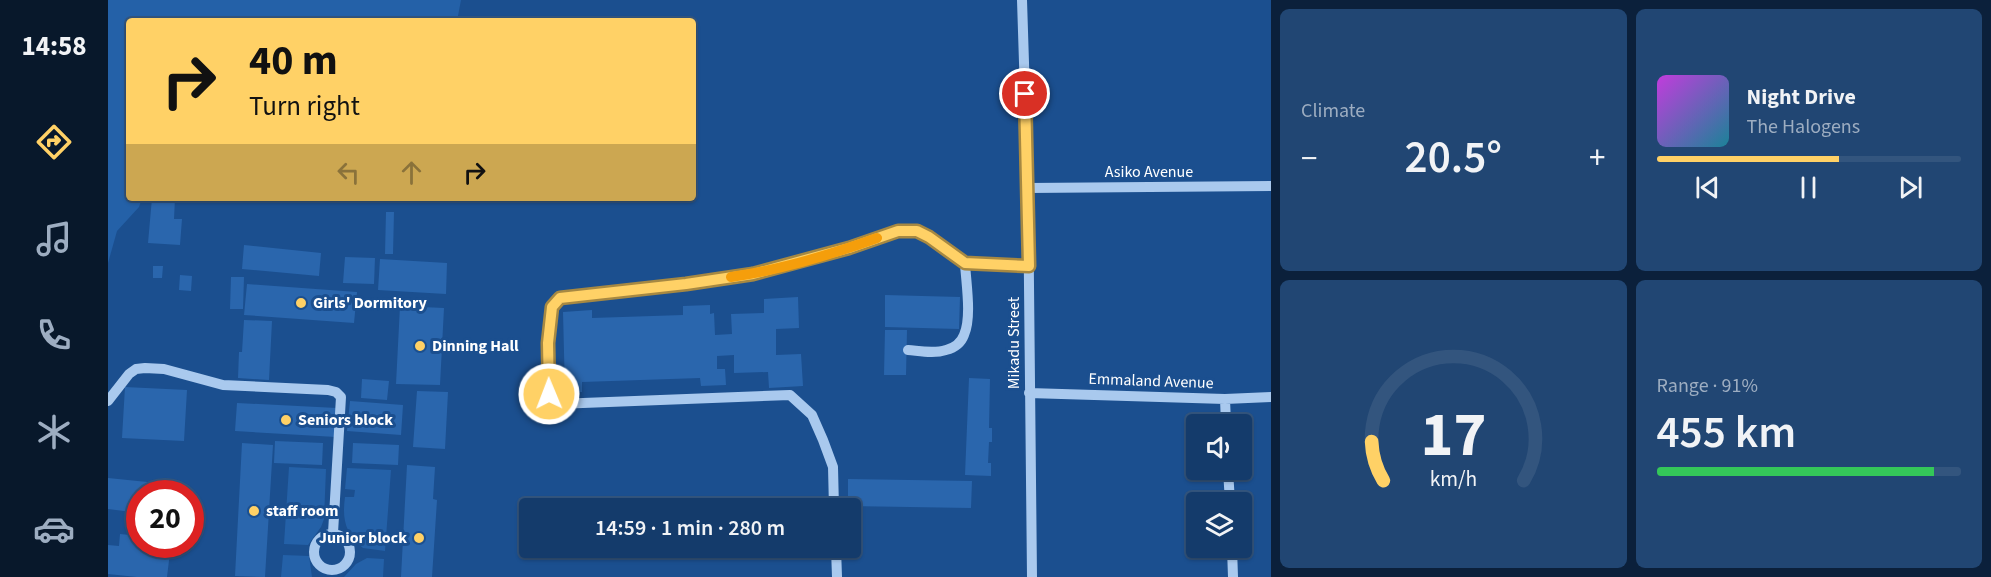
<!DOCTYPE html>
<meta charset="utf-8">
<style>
:root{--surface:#143b6b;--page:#214673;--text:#f1f3f6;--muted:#9dadc1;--line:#33557e;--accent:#ffd166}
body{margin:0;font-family:"Source Sans 3",sans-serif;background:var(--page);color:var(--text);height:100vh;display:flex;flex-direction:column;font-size:22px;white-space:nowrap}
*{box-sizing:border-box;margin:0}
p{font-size:20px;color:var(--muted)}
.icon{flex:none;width:33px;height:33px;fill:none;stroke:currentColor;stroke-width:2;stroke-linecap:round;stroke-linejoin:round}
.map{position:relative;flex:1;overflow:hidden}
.details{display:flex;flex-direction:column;gap:9px;padding:9px;background:#0b203b;width:720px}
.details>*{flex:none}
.hud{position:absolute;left:18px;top:18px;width:570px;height:183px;border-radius:6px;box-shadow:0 2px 4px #0004,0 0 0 2px var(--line);background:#ffd166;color:#111;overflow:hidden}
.controls{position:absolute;left:1078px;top:414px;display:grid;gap:12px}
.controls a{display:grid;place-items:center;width:66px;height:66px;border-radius:6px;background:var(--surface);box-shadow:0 2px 4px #0004,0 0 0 2px var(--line);font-size:30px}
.speed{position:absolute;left:18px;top:480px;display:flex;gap:12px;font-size:30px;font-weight:700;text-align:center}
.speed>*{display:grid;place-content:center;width:78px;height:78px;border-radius:50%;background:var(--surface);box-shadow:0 2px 4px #0004,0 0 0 2px var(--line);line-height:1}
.speed .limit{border:9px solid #d22;background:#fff;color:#111}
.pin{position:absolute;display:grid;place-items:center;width:51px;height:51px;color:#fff;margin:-26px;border:3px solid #fff;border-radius:50%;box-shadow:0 2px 6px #0007}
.me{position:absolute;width:66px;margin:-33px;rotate:359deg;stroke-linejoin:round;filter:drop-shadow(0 0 4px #0008)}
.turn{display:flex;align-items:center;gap:21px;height:126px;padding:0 24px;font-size:27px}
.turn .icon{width:78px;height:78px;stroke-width:2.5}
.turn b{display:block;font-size:42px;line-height:51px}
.lanes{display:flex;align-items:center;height:57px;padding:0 24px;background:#0003;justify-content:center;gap:30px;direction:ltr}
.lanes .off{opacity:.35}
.big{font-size:45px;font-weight:600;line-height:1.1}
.details .card{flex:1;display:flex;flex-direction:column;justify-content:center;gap:9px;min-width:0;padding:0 21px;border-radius:9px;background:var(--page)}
.details .dial{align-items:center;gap:0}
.dial svg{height:156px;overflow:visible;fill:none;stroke:var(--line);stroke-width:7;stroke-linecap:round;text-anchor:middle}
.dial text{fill:var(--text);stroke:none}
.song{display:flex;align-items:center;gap:18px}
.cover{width:72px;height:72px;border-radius:9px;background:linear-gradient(135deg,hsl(290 70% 55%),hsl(190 70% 35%))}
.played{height:6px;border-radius:3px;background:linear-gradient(90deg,var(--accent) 60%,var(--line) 60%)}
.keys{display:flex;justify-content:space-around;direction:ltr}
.heat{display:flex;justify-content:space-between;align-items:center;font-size:33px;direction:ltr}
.charge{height:9px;border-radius:4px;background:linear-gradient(90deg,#34c759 91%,var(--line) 0)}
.details .tiles{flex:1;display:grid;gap:9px;grid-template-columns:repeat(2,1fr)}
.trip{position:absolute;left:411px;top:498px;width:342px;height:60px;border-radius:6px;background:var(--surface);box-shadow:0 2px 4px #0004,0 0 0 2px var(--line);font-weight:600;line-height:60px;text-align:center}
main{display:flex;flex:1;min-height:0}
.tab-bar{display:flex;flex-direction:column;width:108px;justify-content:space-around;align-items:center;background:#08182b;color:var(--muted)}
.tab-bar .icon{width:42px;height:42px}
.tab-bar .current{color:var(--accent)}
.tab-bar b{font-size:27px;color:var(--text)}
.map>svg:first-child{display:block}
.green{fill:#2461a8}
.building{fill:#2a66ad}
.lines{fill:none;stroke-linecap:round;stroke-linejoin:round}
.minor{stroke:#a9c9ee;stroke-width:10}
.route-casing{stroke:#a68842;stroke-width:15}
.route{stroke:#ffd166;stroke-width:10}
.slow{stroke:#f59e0b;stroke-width:10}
.poi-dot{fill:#ffd166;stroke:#1b4f8f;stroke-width:2}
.labels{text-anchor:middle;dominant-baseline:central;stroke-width:6;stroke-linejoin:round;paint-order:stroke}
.street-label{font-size:16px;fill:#fff;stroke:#1b4f8f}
.poi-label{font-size:16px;font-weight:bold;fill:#fff;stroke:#1b4f8f;text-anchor:start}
</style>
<main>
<nav class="tab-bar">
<b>14:58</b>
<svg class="icon current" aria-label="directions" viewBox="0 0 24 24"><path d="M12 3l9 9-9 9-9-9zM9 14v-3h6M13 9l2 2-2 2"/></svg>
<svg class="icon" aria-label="music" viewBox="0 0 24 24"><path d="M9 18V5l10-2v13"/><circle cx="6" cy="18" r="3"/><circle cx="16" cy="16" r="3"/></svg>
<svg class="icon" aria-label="phone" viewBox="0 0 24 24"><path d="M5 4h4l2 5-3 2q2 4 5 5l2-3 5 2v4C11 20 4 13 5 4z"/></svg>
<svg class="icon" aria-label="climate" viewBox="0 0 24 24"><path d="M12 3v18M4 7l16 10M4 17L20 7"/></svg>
<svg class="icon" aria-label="car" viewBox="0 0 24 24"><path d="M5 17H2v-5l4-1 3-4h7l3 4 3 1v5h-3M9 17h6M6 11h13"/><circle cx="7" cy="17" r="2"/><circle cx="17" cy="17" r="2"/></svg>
</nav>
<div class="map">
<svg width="1163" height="577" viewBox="0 0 1163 577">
<rect width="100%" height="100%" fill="#1b4f8f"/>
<path class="green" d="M0,0H353L349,21H21V198H34L31,207L9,231L0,263Z
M181,467L218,469L216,519L213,527L200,545L176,544Z
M239,468L283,470L277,551L255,548C237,533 234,519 237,497H246L247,490L237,489Z
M175,555L201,556L204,577H173Z
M259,558L276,559L275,577H236L248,564Z"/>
<path class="building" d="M44,198H67L66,219H74L72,245L40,243Z
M278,212H286L285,254H277Z
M136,245L213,253L211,276L134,269Z
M237,257L267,258L266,284L235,283Z
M272,259L339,263L338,294L270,290Z
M45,266H55L54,278H45Z
M72,275L84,276L83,291L71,290Z
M123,277H136L135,309H122Z
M139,284L249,292L246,323L136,315Z
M777,295L852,297L851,329L777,327Z
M690,297L691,328L668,329V355L693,354L695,386L661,388L660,372L626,373V355L609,356V369H617L618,385L593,386L592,378L474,382V392H457L455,312L484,310V318L575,315V306L602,305V314L606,313L607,335L624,334L623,314L656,313V299Z
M292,306L336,308L332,385L288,384Z
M136,320L164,321L161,380L130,378L131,352H134Z
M777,330H799L798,375H776Z
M861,378L882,379L881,428H884V442H881L880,463H883V476L857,475Z
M254,379L281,381L279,400L253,398Z
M17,387L79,390L76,441L14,438Z
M309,391L340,392L337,449L305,447Z
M242,401L295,405L293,435L239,431Z
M129,403L229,408L228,437L127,431Z
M167,441L215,443L214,465L166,463Z
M134,443L165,445L157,577L127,576Z
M245,443L291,445L290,465L244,463Z
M299,465L327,467L325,499L329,500L324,577H293Z
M0,478L69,485L68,494H32V513L0,509Z
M740,479L864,481L863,508L740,506Z
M12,534L32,536V544H35V549L62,552L59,577H29L0,574V545L11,546Z"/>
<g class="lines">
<path class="minor" d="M914,0L920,188L924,577
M920,188L1163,186
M800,350C812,351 826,354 838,350C846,348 853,343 856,335C864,317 858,283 857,263
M921,393L1117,399L1163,397
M1117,399L1118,424
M0,401L21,374L28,369L37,368L56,369L115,385L220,390L228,392L233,397L225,533
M1120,470L1122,502
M726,508L725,467L715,440L704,415L682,395L449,404L441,394L440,343L444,307L452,299L578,284L645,274L741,248L790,231H809L821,237L857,263L921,266
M206 552a18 18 0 1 1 36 0a18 18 0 1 1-36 0Z
M728,548L729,577
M1124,548L1125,577"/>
</g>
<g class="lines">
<defs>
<path id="route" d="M441,394L440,343L444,307L452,298L578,284L645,274L741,248L790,231H809L821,237L857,263L921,266L917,94"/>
</defs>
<use href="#route" class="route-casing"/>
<use href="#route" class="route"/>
<path class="slow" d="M623,277C672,270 722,255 769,238"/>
</g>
<g class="poi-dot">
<circle cx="193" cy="303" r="6"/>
<circle cx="312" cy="346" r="6"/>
<circle cx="178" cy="420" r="6"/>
<circle cx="146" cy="511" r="6"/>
<circle cx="311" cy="538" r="6"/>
</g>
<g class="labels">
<g class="street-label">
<text x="1041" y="172">Asiko Avenue</text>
<text transform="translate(906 343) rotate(-90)">Mikadu Street</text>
<text transform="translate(1043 381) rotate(2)">Emmaland Avenue</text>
</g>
<g class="poi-label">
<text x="205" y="303">Girls' Dormitory</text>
<text x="324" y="346">Dinning Hall</text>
<text x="190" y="420">Seniors block</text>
<text x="158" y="511">staff room</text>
<text x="299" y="538" text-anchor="end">Junior block</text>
</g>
</g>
</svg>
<div class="controls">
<a><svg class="icon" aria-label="sound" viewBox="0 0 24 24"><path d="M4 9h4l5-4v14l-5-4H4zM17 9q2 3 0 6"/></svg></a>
<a><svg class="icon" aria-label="layers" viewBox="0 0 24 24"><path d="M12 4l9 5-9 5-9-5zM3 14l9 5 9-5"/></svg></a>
</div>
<div class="speed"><div class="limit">20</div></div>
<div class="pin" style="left:917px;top:94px;background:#d93025"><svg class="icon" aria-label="arrive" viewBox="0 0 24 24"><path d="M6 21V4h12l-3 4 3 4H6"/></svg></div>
<svg class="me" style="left:441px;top:394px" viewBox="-20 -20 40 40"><circle r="17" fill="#ffd166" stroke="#fff" stroke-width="3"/><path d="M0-11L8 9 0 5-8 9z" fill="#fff"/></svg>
<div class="trip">14:59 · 1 min · 280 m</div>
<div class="hud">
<div class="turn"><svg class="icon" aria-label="right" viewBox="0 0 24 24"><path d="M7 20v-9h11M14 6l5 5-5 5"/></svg><div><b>40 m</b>Turn right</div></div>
<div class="lanes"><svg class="icon off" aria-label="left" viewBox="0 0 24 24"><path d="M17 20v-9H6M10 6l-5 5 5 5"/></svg><svg class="icon off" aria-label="ahead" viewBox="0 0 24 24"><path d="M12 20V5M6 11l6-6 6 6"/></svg><svg class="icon" aria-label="right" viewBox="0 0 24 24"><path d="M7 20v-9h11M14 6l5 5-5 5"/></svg></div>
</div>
</div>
<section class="details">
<div class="tiles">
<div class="card"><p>Climate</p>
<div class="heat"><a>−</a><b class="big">20.5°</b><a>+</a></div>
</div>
<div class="card">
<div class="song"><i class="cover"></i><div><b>Night Drive</b><p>The Halogens</p></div></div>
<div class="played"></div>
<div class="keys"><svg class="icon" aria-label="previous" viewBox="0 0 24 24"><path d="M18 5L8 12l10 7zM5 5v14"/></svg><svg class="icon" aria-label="pause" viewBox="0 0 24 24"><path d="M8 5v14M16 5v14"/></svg><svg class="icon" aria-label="next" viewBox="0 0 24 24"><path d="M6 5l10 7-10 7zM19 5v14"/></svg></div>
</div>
<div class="card dial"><svg viewBox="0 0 100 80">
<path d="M14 69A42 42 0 1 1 86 69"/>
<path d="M14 69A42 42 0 0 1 8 49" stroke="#ffd166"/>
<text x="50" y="56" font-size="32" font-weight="700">17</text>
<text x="50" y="72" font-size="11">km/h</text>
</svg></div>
<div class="card"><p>Range · 91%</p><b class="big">455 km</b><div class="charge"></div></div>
</div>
</section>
</main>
